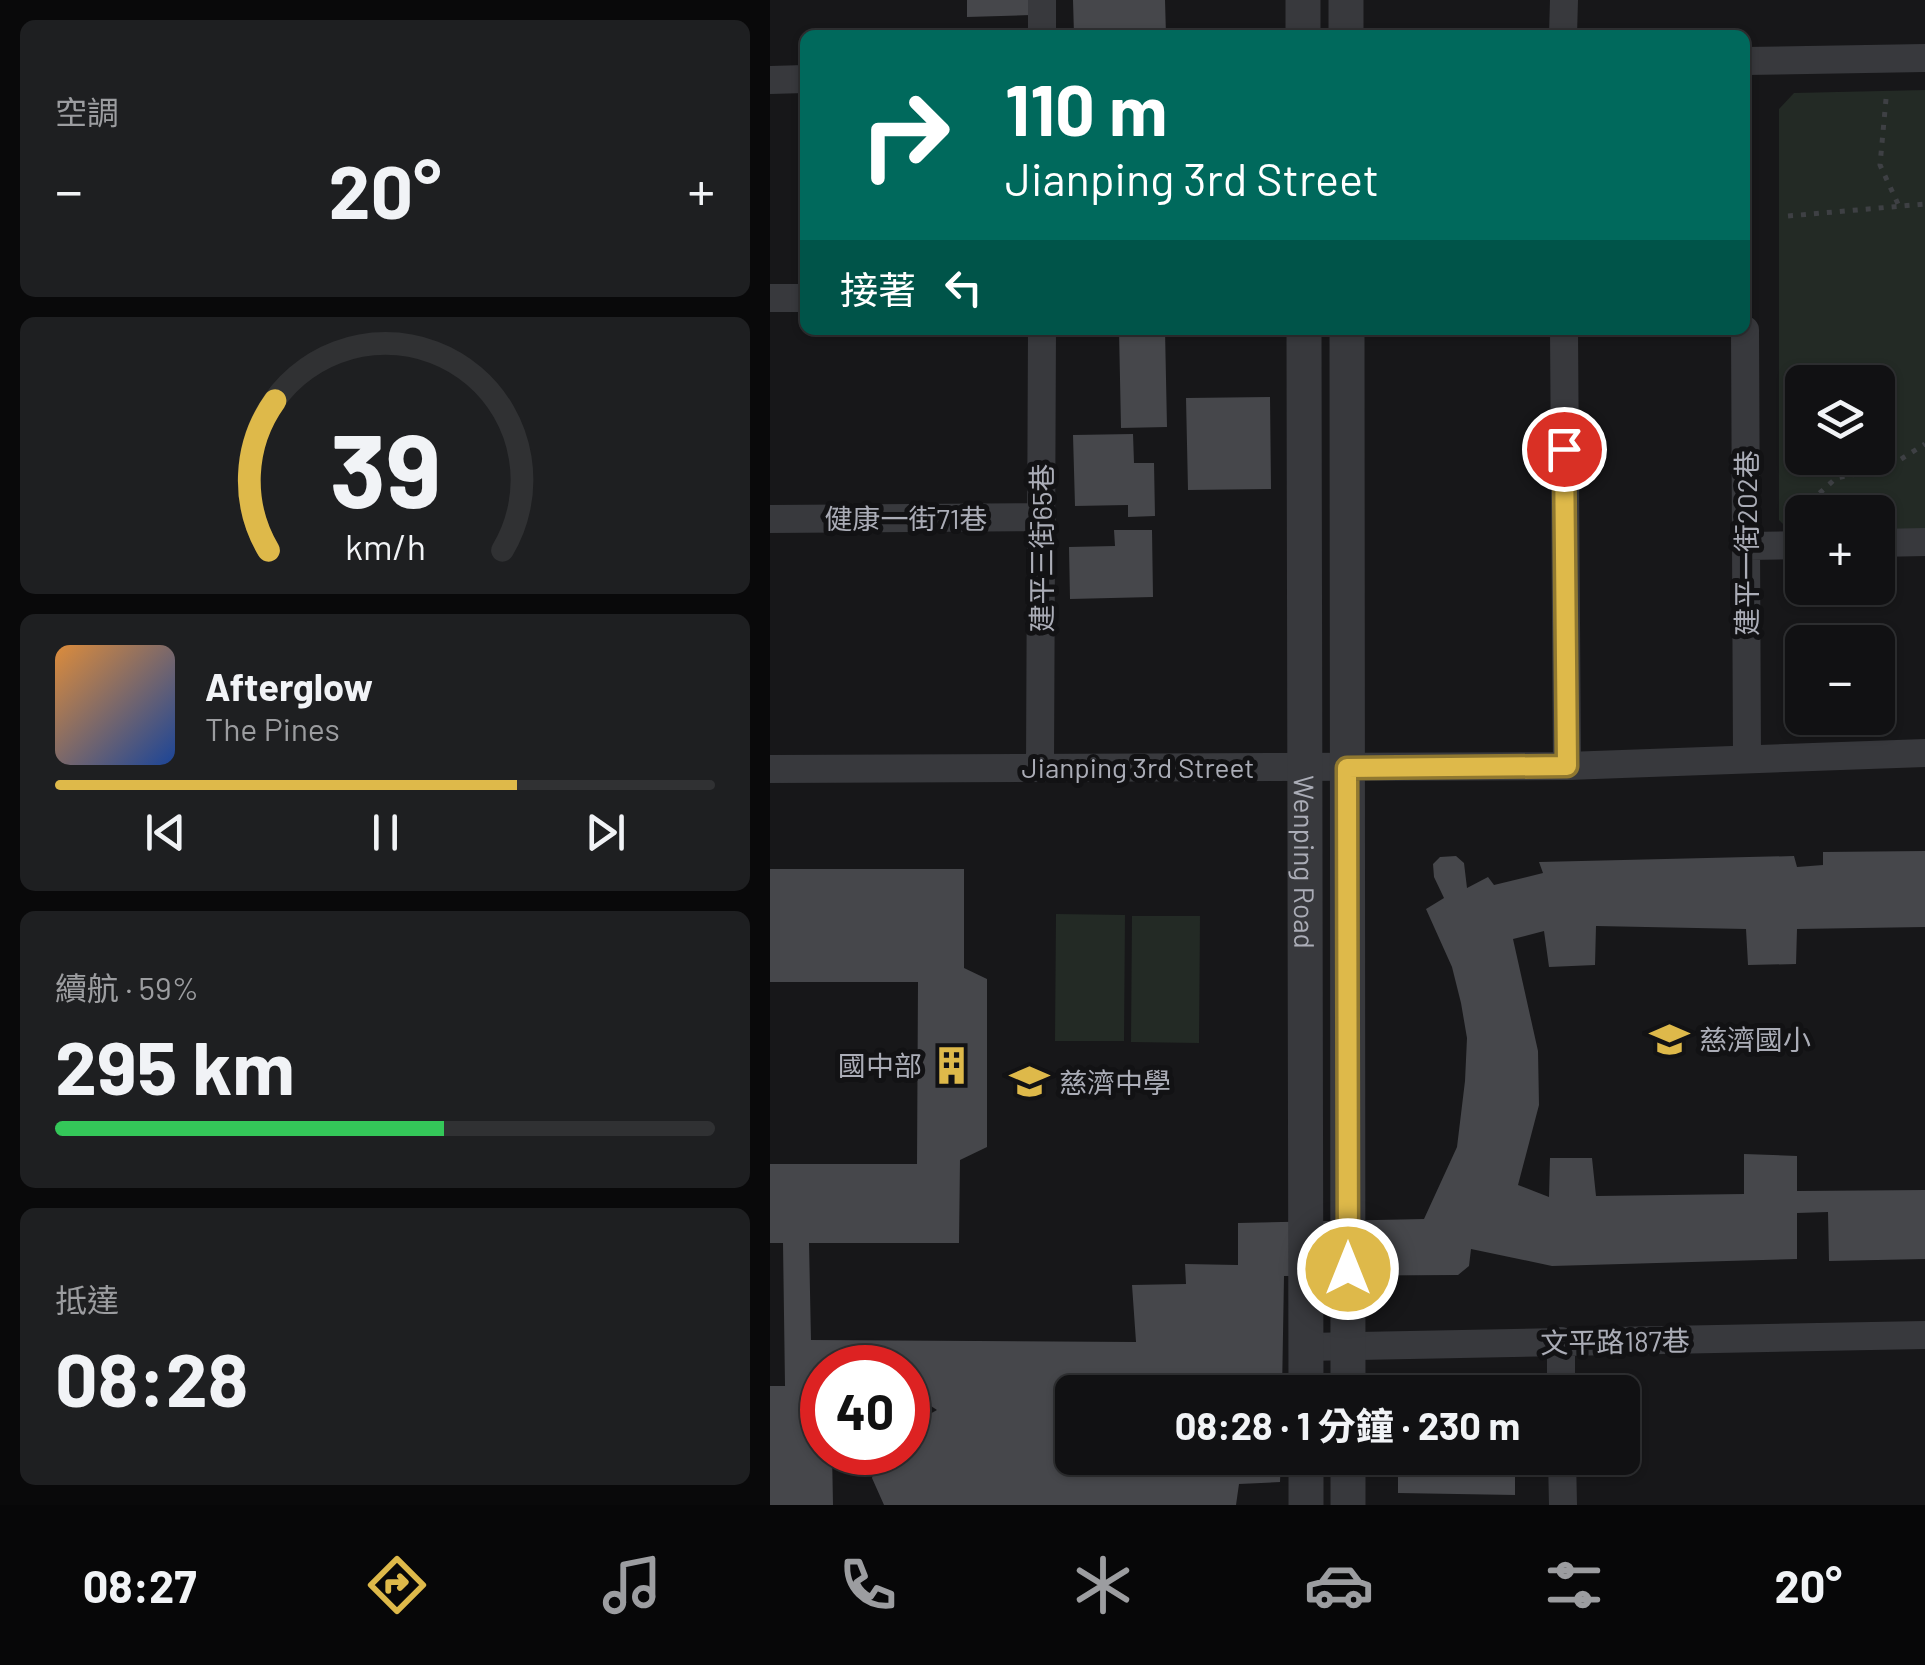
<!DOCTYPE html>
<html lang="zh-TW">
<meta charset="utf-8">
<style>
:root{--surface:#111113;--page:#1e1f21;--text:#f1f3f6;--muted:#9c9da0;--line:#303133;--accent:#deb94a}
body{margin:0;font-family:Barlow,"Noto Sans TC",sans-serif;background:var(--page);color:var(--text);height:100vh;display:flex;flex-direction:column;font-size:38px;white-space:nowrap}
*{box-sizing:border-box;margin:0}
p{font-size:32px;color:var(--muted)}
.icon{flex:none;width:55px;height:55px;fill:none;stroke:currentColor;stroke-width:2;stroke-linecap:round;stroke-linejoin:round}
.map{position:relative;flex:1;overflow:hidden}
.side{display:flex;flex-direction:column;gap:20px;padding:20px;background:#09090a;width:770px}
.side>*{flex:none}
.banner{position:absolute;left:30px;top:30px;width:950px;height:305px;border-radius:15px;box-shadow:0 2px 8px #0004,0 0 0 2px var(--line);background:#00695c;color:#fff;overflow:hidden}
.buttons{position:absolute;left:1015px;top:365px;display:grid;gap:20px}
.buttons a{display:grid;place-items:center;width:110px;height:110px;border-radius:15px;background:var(--surface);box-shadow:0 2px 8px #0004,0 0 0 2px var(--line);font-size:50px}
.speed{position:absolute;left:30px;top:1345px;display:flex;gap:20px;font-size:50px;font-weight:700;text-align:center}
.speed>*{display:grid;place-content:center;width:130px;height:130px;border-radius:50%;background:var(--surface);box-shadow:0 2px 8px #0004,0 0 0 2px var(--line);line-height:1}
.speed .limit{border:15px solid #d22;background:#fff;color:#111}
.pin{position:absolute;display:grid;place-items:center;width:85px;height:85px;color:#fff;margin:-42px;border:5px solid #fff;border-radius:50%;box-shadow:0 2px 10px #0007}
.me{position:absolute;width:110px;margin:-55px;rotate:0deg;stroke-linejoin:round;filter:drop-shadow(0 0 8px #0008)}
.turn{display:flex;align-items:center;gap:35px;height:210px;padding:0 40px;font-size:45px}
.turn .icon{width:130px;height:130px;stroke-width:2.5}
.turn b{display:block;font-size:70px;line-height:85px}
.then{display:flex;align-items:center;height:95px;padding:0 40px;background:#0003;gap:20px;font-size:38px}
.big{font-size:75px;font-weight:700;line-height:1.1}
.side .card{flex:1;display:flex;flex-direction:column;justify-content:center;gap:15px;min-width:0;padding:0 35px;border-radius:15px;background:var(--page)}
.side .dial{align-items:center;gap:0}
.dial svg{height:260px;overflow:visible;fill:none;stroke:var(--line);stroke-width:7;stroke-linecap:round;text-anchor:middle}
.dial text{fill:var(--text);stroke:none}
.song{display:flex;align-items:center;gap:30px}
.cover{width:120px;height:120px;border-radius:15px;background:linear-gradient(135deg,hsl(30 70% 55%),hsl(220 70% 35%))}
.played{height:10px;border-radius:5px;background:linear-gradient(90deg,var(--accent) 70%,var(--line) 70%)}
.keys{display:flex;justify-content:space-around;direction:ltr}
.heat{display:flex;justify-content:space-between;align-items:center;font-size:55px;direction:ltr}
.charge{height:15px;border-radius:8px;background:linear-gradient(90deg,#34c759 59%,var(--line) 0)}
.trip{position:absolute;left:285px;top:1375px;width:585px;height:100px;border-radius:15px;background:var(--surface);box-shadow:0 2px 8px #0004,0 0 0 2px var(--line);font-weight:700;line-height:100px;text-align:center}
.dock{display:flex;height:160px;justify-content:space-around;align-items:center;background:#070708;color:var(--muted)}
.dock .icon{width:70px;height:70px}
.dock .active{color:var(--accent)}
.dock b{font-size:45px;color:var(--text)}
main{display:flex;flex:1;min-height:0}
.map>svg:first-child{display:block}
.green{fill:#232a25;fill-rule:evenodd}
.building{fill:#46474b}
.lines{fill:none;stroke-linecap:round;stroke-linejoin:round}
.path{stroke:#3e4044;stroke-width:5;stroke-dasharray:5 8;stroke-linecap:butt}
.minor{stroke:#38393d;stroke-width:28}
.tertiary{stroke:#38393d;stroke-width:35}
.route-casing{stroke:#907830;stroke-width:25}
.route{stroke:#deb94a;stroke-width:18}
.labels{text-anchor:middle;dominant-baseline:central;stroke-width:10;stroke-linejoin:round;paint-order:stroke}
.street-label{font-size:28px;fill:#abadb7;stroke:#121214}
.poi-label{font-size:28px;fill:#abadb7;stroke:#121214;text-anchor:start}
</style>
<main>
<section class="side">
<div class="card"><p>空調</p>
<div class="heat"><a>−</a><b class="big">20°</b><a>+</a></div>
</div>
<div class="card dial"><svg viewBox="0 0 100 80">
<path d="M14 69A42 42 0 1 1 86 69"/>
<path d="M14 69A42 42 0 0 1 16 23" stroke="#deb94a"/>
<text x="50" y="56" font-size="32" font-weight="700">39</text>
<text x="50" y="72" font-size="11">km/h</text>
</svg></div>
<div class="card">
<div class="song"><i class="cover"></i><div><b>Afterglow</b><p>The Pines</p></div></div>
<div class="played"></div>
<div class="keys"><svg class="icon" aria-label="previous" viewBox="0 0 24 24"><path d="M18 5L8 12l10 7zM5 5v14"/></svg><svg class="icon" aria-label="pause" viewBox="0 0 24 24"><path d="M8 5v14M16 5v14"/></svg><svg class="icon" aria-label="next" viewBox="0 0 24 24"><path d="M6 5l10 7-10 7zM19 5v14"/></svg></div>
</div>
<div class="card"><p>續航 · 59%</p><b class="big">295 km</b><div class="charge"></div></div>
<div class="card"><p>抵達</p><b class="big">08:28</b></div>
</section>
<div class="map">
<svg width="1155" height="1505" viewBox="0 0 1155 1505">
<rect width="100%" height="100%" fill="#171719"/>
<path class="green" d="M1155,90V533H1108V512H1032V534H1023L1009,520V109L1024,93ZM1032,382H1108V458H1032Z
M286,914L355,915L354,1041H285Z
M362,916H430L429,1043L361,1042Z"/>
<path class="building" d="M197,0H261V15L197,17Z
M303,0H395L396,35H304Z
M349,330H395L397,427L351,428Z
M500,397L501,489L418,490L416,398Z
M363,434L364,463H384L385,516L358,517V505L305,506L303,435Z
M344,530H382L383,597L300,599L299,547L345,546Z
M1155,851V927L1027,929L1026,964L978,965L976,929L826,926L825,965L779,967L774,931L743,939L768,1051L769,1105L748,1185L779,1197L780,1158H822L826,1196L974,1194V1154L1027,1156V1191L1155,1190V1259L1059,1261L1058,1212L1027,1213V1259L782,1266L701,1249L699,1266L688,1275L514,1276L512,1392H302V1458H511L510,1482L469,1484L466,1505H114L102,1478L109,1452H138V1426L167,1410L138,1391V1368H52V1452H62L63,1505H0V1386H15L13,1243H0V1164H147L148,982H0V869H194V968L217,979V1147L190,1160L189,1243H39L41,1340L366,1342L362,1285L416,1284L415,1264L468,1265V1223L654,1219L687,1147L695,1081L697,1038L691,1003L682,967L656,909L674,898L664,877L663,864L670,857L686,856L694,863L697,888L718,877L724,885L773,873L769,862L1024,856L1027,867L1053,865V852Z
M628,1458H745V1495L628,1493Z"/>
<g class="lines">
<path class="path" d="M1116,99L1110,165L1128,204
M1018,216L1155,204
M1040,502L1066,478L1117,468L1155,444"/>
<path class="minor" d="M272,0V35
M793,35L794,0
M975,61L1155,58
M0,80L35,79
M0,298H35
M794,330L797,766
M975,330L977,756
M0,519L272,517
M1108,543L1155,542
M976,546L1032,545
M270,766L272,330
M0,769L797,766L1155,753
M791,1341V1392
M536,1347L1155,1335
M792,1458L793,1505"/>
<g class="tertiary">
<path d="M533,0V35"/>
<path d="M576,0V35"/>
<path id="s1" d="M534,330L536,1392"/>
<path d="M577,330L578,1392"/>
<path d="M536,1458V1505"/>
<path d="M578,1458V1505"/>
</g>
</g>
<g class="lines">
<defs>
<path id="route" d="M578,1269L577,768L797,766L794,449"/>
</defs>
<use href="#route" class="route-casing"/>
<use href="#route" class="route"/>
</g>
<defs>
<symbol id="school-bare" viewBox="-9 -9 18 18"><path d="M0-5L7-2L0 1L-7-2ZM-4 1L0 2.5L4 1V4Q0 6-4 4Z" fill="#deb94a" stroke="#121214" stroke-width="2.5" paint-order="stroke"/></symbol>
<symbol id="building-bare" viewBox="-9 -9 18 18"><path d="M-4-6H4V6H1V3H-1V6H-4ZM-2.5-4.3h1.7v1.8h-1.7ZM.8-4.3h1.7v1.8H.8ZM-2.5-1h1.7V.8h-1.7ZM.8-1h1.7V.8H.8Z" fill="#deb94a" stroke="#121214" stroke-width="2.5" paint-order="stroke"/></symbol>
</defs>
<g fill-rule="evenodd">
<use href="#school-bare" x="872" y="1012" width="55" height="55"/>
<use href="#building-bare" x="154" y="1038" width="55" height="55"/>
<use href="#school-bare" x="232" y="1054" width="55" height="55"/>
</g>
<g class="labels">
<g class="street-label">
<text x="136" y="518">健康一街71巷</text>
<text transform="translate(976 543) rotate(-90)">建平一街202巷</text>
<text transform="translate(271 548) rotate(-90)">建平三街65巷</text>
<text x="368" y="767">Jianping 3rd Street</text>
<text stroke="none"><textPath href="#s1" startOffset="532">Wenping Road</textPath></text>
<text transform="translate(845 1341) rotate(-1)">文平路187巷</text>
</g>
<g class="poi-label">
<text x="929" y="1039">慈濟國小</text>
<text x="152" y="1065" text-anchor="end">國中部</text>
<text x="289" y="1082">慈濟中學</text>
</g>
</g>
</svg>
<div class="buttons">
<a><svg class="icon" aria-label="layers" viewBox="0 0 24 24"><path d="M12 4l9 5-9 5-9-5zM3 14l9 5 9-5"/></svg></a>
<a>+</a>
<a>−</a>
</div>
<div class="speed"><div class="limit">40</div></div>
<div class="pin" style="left:794px;top:449px;background:#d93025"><svg class="icon" aria-label="arrive" viewBox="0 0 24 24"><path d="M6 21V4h12l-3 4 3 4H6"/></svg></div>
<svg class="me" style="left:578px;top:1269px" viewBox="-20 -20 40 40"><circle r="17" fill="#deb94a" stroke="#fff" stroke-width="3"/><path d="M0-11L8 9 0 5-8 9z" fill="#fff"/></svg>
<div class="trip">08:28 · 1 分鐘 · 230 m</div>
<div class="banner">
<div class="turn"><svg class="icon" aria-label="right" viewBox="0 0 24 24"><path d="M7 20v-9h11M14 6l5 5-5 5"/></svg><div><b>110 m</b>Jianping 3rd Street</div></div>
<div class="then">接著<svg class="icon" aria-label="left" viewBox="0 0 24 24"><path d="M17 20v-9H6M10 6l-5 5 5 5"/></svg></div>
</div>
</div>
</main>
<nav class="dock">
<b>08:27</b>
<svg class="icon active" aria-label="directions" viewBox="0 0 24 24"><path d="M12 3l9 9-9 9-9-9zM9 14v-3h6M13 9l2 2-2 2"/></svg>
<svg class="icon" aria-label="music" viewBox="0 0 24 24"><path d="M9 18V5l10-2v13"/><circle cx="6" cy="18" r="3"/><circle cx="16" cy="16" r="3"/></svg>
<svg class="icon" aria-label="phone" viewBox="0 0 24 24"><path d="M5 4h4l2 5-3 2q2 4 5 5l2-3 5 2v4C11 20 4 13 5 4z"/></svg>
<svg class="icon" aria-label="climate" viewBox="0 0 24 24"><path d="M12 3v18M4 7l16 10M4 17L20 7"/></svg>
<svg class="icon" aria-label="car" viewBox="0 0 24 24"><path d="M5 17H2v-5l4-1 3-4h7l3 4 3 1v5h-3M9 17h6M6 11h13"/><circle cx="7" cy="17" r="2"/><circle cx="17" cy="17" r="2"/></svg>
<svg class="icon" aria-label="filters" viewBox="0 0 24 24"><path d="M4 7h16M4 17h16"/><circle cx="9" cy="7" r="2"/><circle cx="15" cy="17" r="2"/></svg>
<b>20°</b>
</nav>
